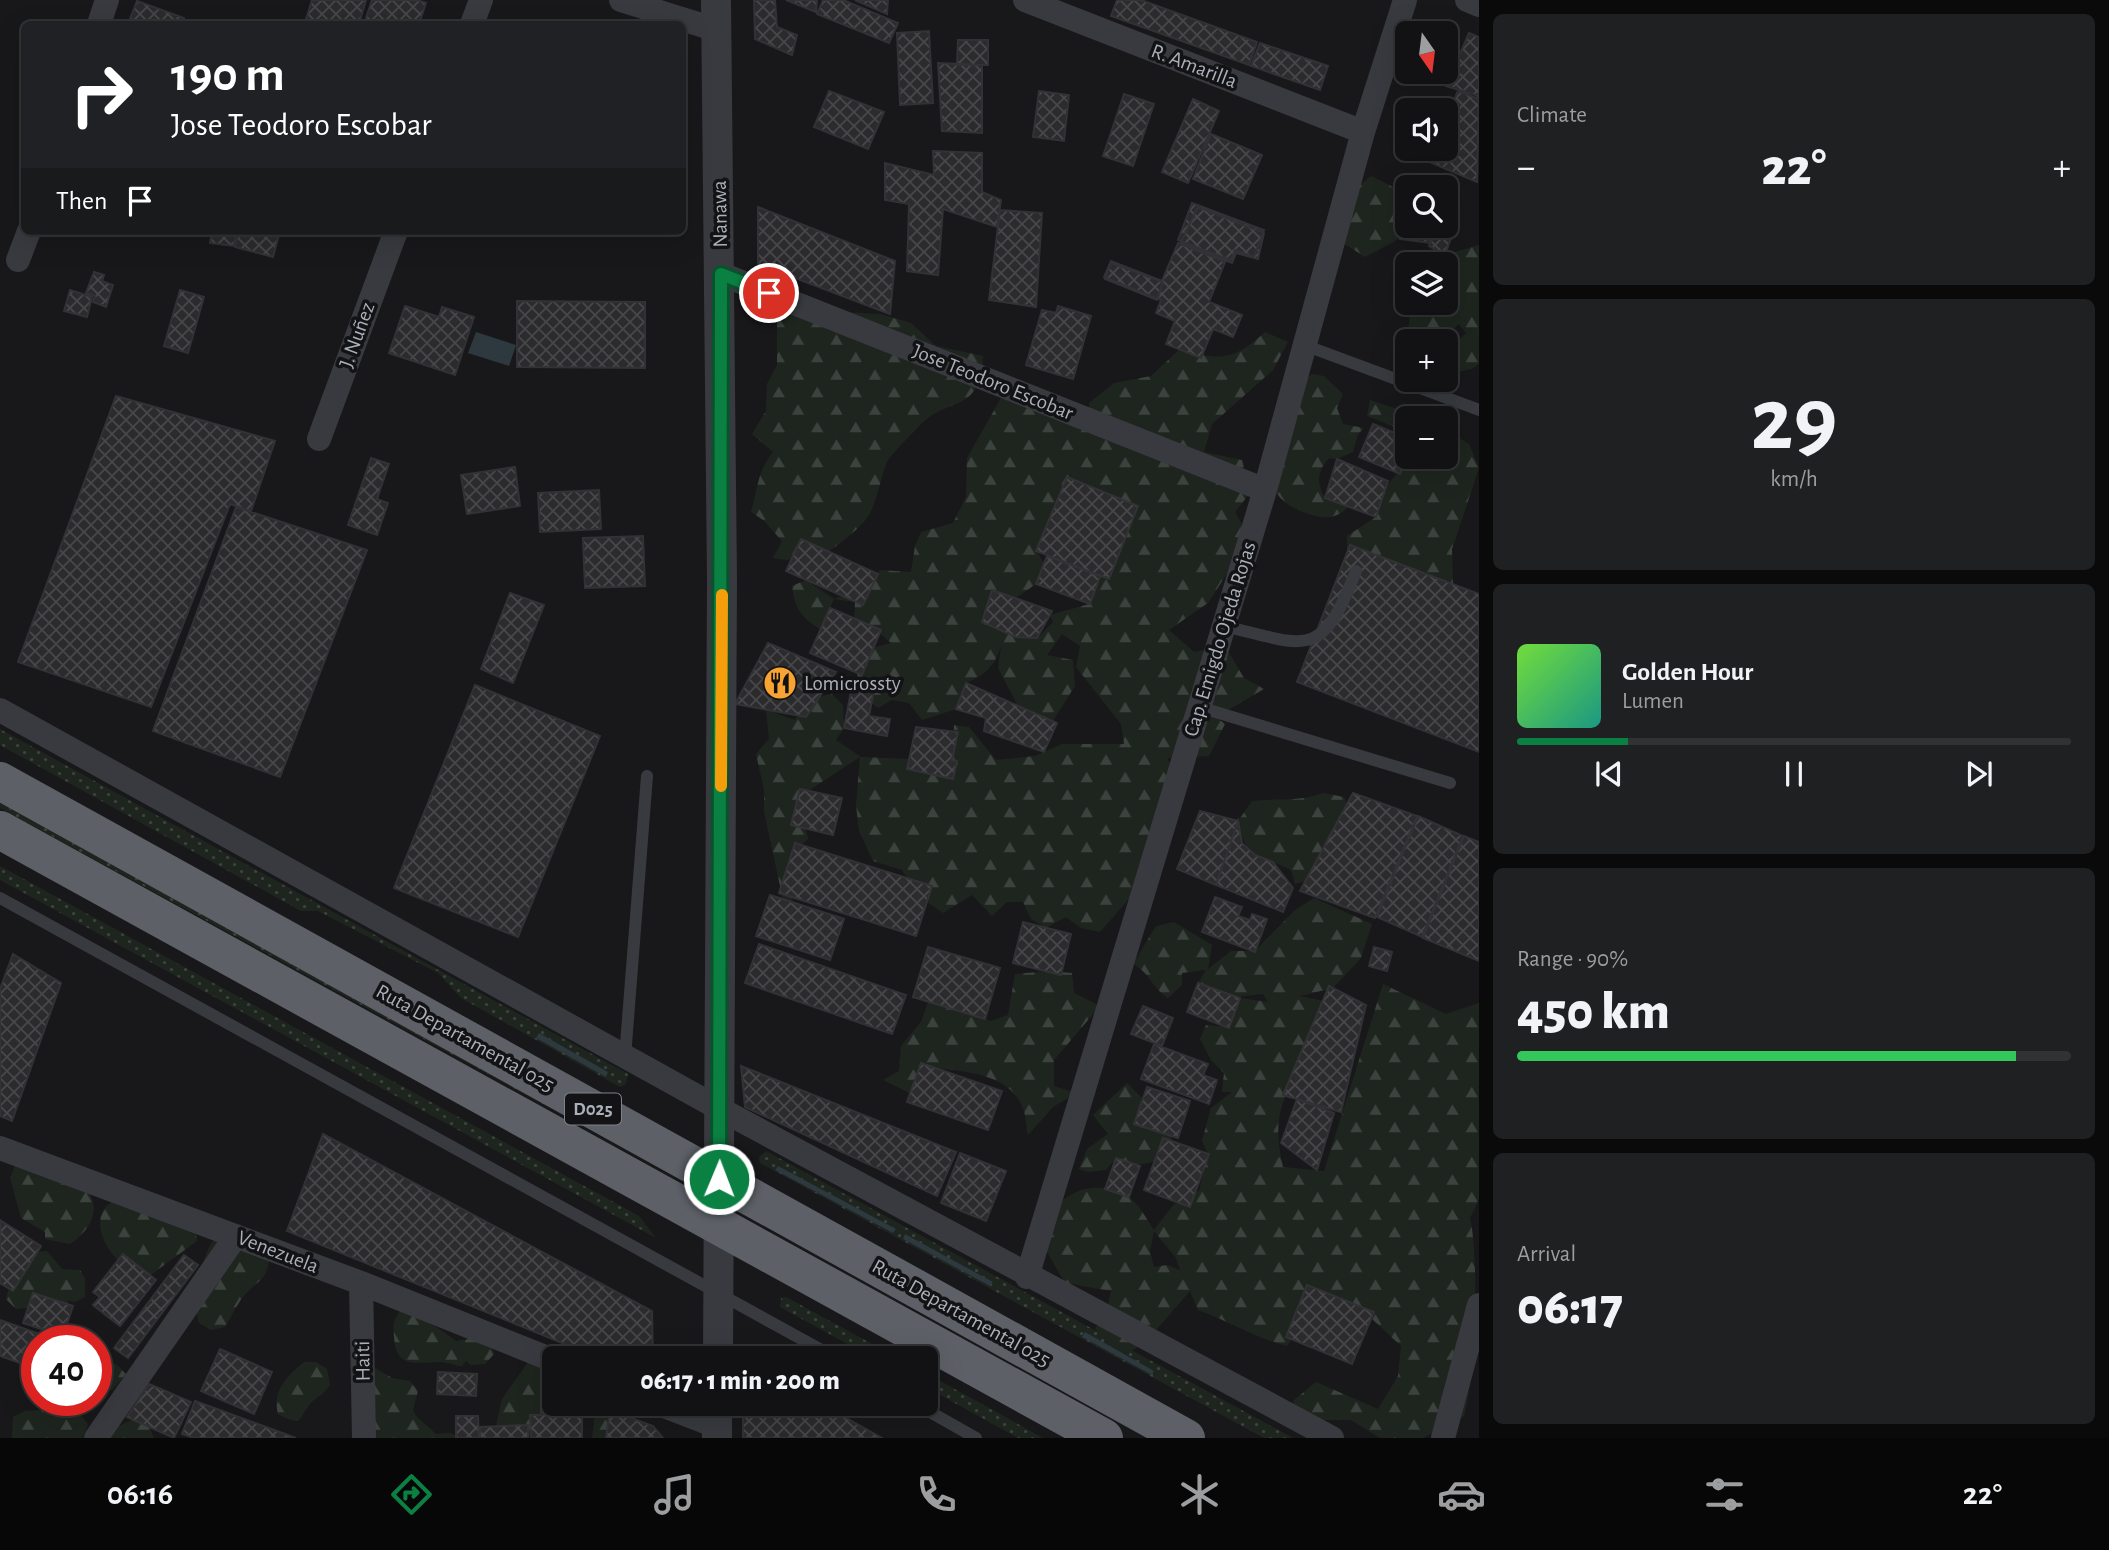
<!DOCTYPE html>
<meta charset="utf-8">
<style>
:root{--surface:#121214;--page:#1f2022;--text:#f1f3f6;--muted:#9c9ea0;--line:#313234;--accent:#0b8043}
body{margin:0;font-family:"Alegreya Sans",sans-serif;background:var(--page);color:var(--text);height:100vh;display:flex;flex-direction:column;font-size:26px;white-space:nowrap}
*{box-sizing:border-box;margin:0}
p{font-size:23px;color:var(--muted)}
.icon{flex:none;width:38px;height:38px;fill:none;stroke:currentColor;stroke-width:2;stroke-linecap:round;stroke-linejoin:round}
.map{position:relative;flex:1;overflow:hidden}
.details{display:flex;flex-direction:column;gap:14px;padding:14px;background:#0a0a0b;width:630px}
.details>*{flex:none}
.guide{position:absolute;left:21px;top:21px;width:665px;height:214px;border-radius:10px;box-shadow:0 7px 28px #0002,0 0 0 2px var(--line);background:#202124;color:#fff;overflow:hidden}
.needle{width:46px;rotate:166deg}
.fabs{position:absolute;left:1395px;top:21px;display:grid;gap:14px}
.fabs a{display:grid;place-items:center;width:63px;height:63px;border-radius:10px;background:var(--surface);box-shadow:0 7px 28px #0002,0 0 0 2px var(--line);font-size:35px}
.speed{position:absolute;left:21px;top:1325px;display:flex;gap:14px;font-size:35px;font-weight:700;text-align:center}
.speed>*{display:grid;place-content:center;width:91px;height:91px;border-radius:50%;background:var(--surface);box-shadow:0 7px 28px #0002,0 0 0 2px var(--line);line-height:1}
.speed .limit{border:10px solid #d22;background:#fff;color:#111}
.pin{position:absolute;display:grid;place-items:center;width:60px;height:60px;color:#fff;margin:-30px;border:4px solid #fff;border-radius:50%;box-shadow:0 2px 7px #0007}
.me{position:absolute;width:77px;margin:-38px;rotate:1deg;stroke-linejoin:round;filter:drop-shadow(0 0 5px #0008)}
.turn{display:flex;align-items:center;gap:24px;height:147px;padding:0 35px;font-size:32px}
.turn .icon{width:91px;height:91px;stroke-width:2.5}
.turn b{display:block;font-size:49px;line-height:60px}
.then{display:flex;align-items:center;height:66px;padding:0 35px;background:#0003;gap:14px;font-size:26px}
.big{font-size:52px;font-weight:800;line-height:1.1}
.details .card{flex:1;display:flex;flex-direction:column;justify-content:center;gap:10px;min-width:0;padding:0 24px;border-radius:10px;background:var(--page)}
.details .dial{align-items:center;gap:0}
.dial b{font-size:91px;line-height:1}
.song{display:flex;align-items:center;gap:21px}
.cover{width:84px;height:84px;border-radius:10px;background:linear-gradient(135deg,hsl(100 70% 55%),hsl(170 70% 35%))}
.played{height:7px;border-radius:4px;background:linear-gradient(90deg,var(--accent) 20%,var(--line) 20%)}
.keys{display:flex;justify-content:space-around;direction:ltr}
.heat{display:flex;justify-content:space-between;align-items:center;font-size:38px;direction:ltr}
.charge{height:10px;border-radius:5px;background:linear-gradient(90deg,#34c759 90%,var(--line) 0)}
.trip{position:absolute;left:542px;top:1346px;width:396px;height:70px;border-radius:10px;background:var(--surface);box-shadow:0 7px 28px #0002,0 0 0 2px var(--line);font-weight:800;line-height:70px;text-align:center}
.tabs{display:flex;height:112px;justify-content:space-around;align-items:center;background:#070708;color:var(--muted)}
.tabs .icon{width:49px;height:49px}
.tabs .active{color:var(--accent)}
.tabs b{font-size:32px;color:var(--text)}
main{display:flex;flex:1;min-height:0}
.map>svg:first-child{display:block}
.grass{fill:url(#grass-dots)}
.forest{fill:url(#forest-firs);fill-rule:evenodd}
.water{fill:#2d393f}
.building{fill:url(#building-cross-hatch);stroke:#323236;stroke-width:2}
.lines{fill:none;stroke-linecap:round;stroke-linejoin:round}
.service{stroke:#393a3f;stroke-width:12}
.minor{stroke:#393a3f;stroke-width:24}
.tertiary{stroke:#393a3f;stroke-width:30}
.trunk{stroke:#5d6067;stroke-width:38}
.route-casing{stroke:#07532c;stroke-width:18}
.route{stroke:#0b8043;stroke-width:12}
.slow{stroke:#f59e0b;stroke-width:12}
.labels{text-anchor:middle;dominant-baseline:central;stroke-width:7;stroke-linejoin:round;paint-order:stroke}
.shield{fill:#131315;stroke:#7d8188;stroke-width:2}
.shield-label{font-size:19px;font-weight:bold;fill:#aab0ba}
.street-label{font-size:21px;fill:#aab0ba;stroke:#131315}
.poi-label{font-size:21px;fill:#aab0ba;stroke:#131315;text-anchor:start}
</style>
<main>
<div class="map">
<svg width="1479" height="1438" viewBox="0 0 1479 1438">
<defs>
<pattern id="grass-dots" width="8" height="8" patternUnits="userSpaceOnUse" patternTransform="scale(1.75)"><rect width="8" height="8" fill="#1e251e"/><path d="M2 2h.1M6 6h.1" fill="none" stroke="#3c423d" stroke-width="1.8" stroke-linecap="round"/></pattern>
<pattern id="forest-firs" width="22" height="20" patternUnits="userSpaceOnUse" patternTransform="scale(1.75)"><rect width="22" height="20" fill="#1e251e"/><path d="M5 1l3.5 6h-7zM16 11l3.5 6h-7z" fill="#3c423d"/></pattern>
<pattern id="building-cross-hatch" width="8" height="8" patternUnits="userSpaceOnUse" patternTransform="scale(1.75)"><rect width="8" height="8" fill="#2b2b2e"/><path d="M0 0l8 8M0 8l8-8" fill="none" stroke="#47474a"/></pattern>
</defs>
<rect width="100%" height="100%" fill="#18181a"/>
<path class="grass" d="M0,729L628,1074L626,1084L620,1087L461,998L438,973L318,911H301L0,745Z
M0,803L641,1155L642,1158L0,808Z
M0,866L639,1216L656,1238L0,880Z
M766,1151L1293,1438H1264L760,1163L759,1157Z
M786,1297L898,1358H873L780,1307L781,1298Z
M926,1373L1043,1438H1018L926,1387Z"/>
<path class="forest" d="M1371,176L1407,194C1407,243 1406,235 1365,257L1337,239L1352,192Z
M1479,245V364L1472,369L1448,374L1446,353L1466,333L1459,324L1439,341H1417L1408,332L1411,303H1446V264H1432L1434,258Z
M777,309L880,314L911,323L936,346L983,356C980,415 950,395 920,425C911,435 895,450 888,460C884,466 877,499 871,511C862,529 840,542 825,555L824,550L787,560L773,558L782,541L763,520L751,512C758,488 757,472 773,452L752,434L766,411L767,384L777,365Z
M1265,332L1288,342L1273,370L1212,424L1204,452L1242,460L1250,493L1235,512L1250,538L1208,603L1169,630L1194,652L1225,646L1244,678L1264,689L1216,717L1225,724L1209,756L1167,758L1170,763L1148,877L1100,932L1081,928L1066,917L1046,928L1031,919L1023,902H1007L992,916L972,895L943,913L919,896L902,870L873,861L859,831L856,805L860,757L808,791L804,821L808,839L792,853L793,947L764,811V790L756,754L769,739L766,710L795,720L807,699L832,694L843,705L844,728L836,740L861,757L909,759L907,769L952,779L954,725L969,727L996,760L1035,756L1062,744H1124L1121,724L1076,667L1080,646L1062,634L1047,655L1073,660L1075,686L1053,721L1018,706L998,668L1001,646C994,667 986,674 966,683L956,709L922,720L909,703L892,700L878,708L859,692L857,671L860,651L891,643L876,630L854,621L855,602L834,599L820,629C801,617 795,609 792,586L806,580L834,599L872,586L880,570L911,572L915,546L921,532L953,523L966,497L967,458L1001,398L1065,406L1089,434V403L1114,383L1151,376L1180,349C1219,361 1234,361 1265,332ZM1067,477L1138,506L1109,578L1100,576L1089,604L1050,615L1053,622L1037,638L1016,637L982,622L992,590L1016,598L1036,584L1044,564L1037,551Z
M1312,374L1324,376L1343,394L1337,408L1343,424L1364,428L1358,434L1353,452L1337,459L1329,458C1317,472 1316,482 1325,498L1348,507C1337,519 1324,519 1309,514C1293,509 1272,498 1272,478C1271,460 1288,409 1292,388Z
M1370,400L1425,418H1407V432L1367,416Z
M1446,430L1469,444L1479,468L1452,549L1453,584L1347,556V536L1376,517L1379,496L1410,457H1446Z
M1323,793L1344,797L1352,815L1310,880L1295,884L1291,870C1259,854 1246,860 1238,821L1252,801C1277,798 1300,802 1323,793Z
M1314,898L1372,924L1361,958L1333,988L1300,996L1323,1001L1327,1019L1300,1053L1309,1060C1280,1097 1272,1119 1283,1167L1324,1171L1383,984L1446,1014L1479,1003V1199L1470,1218C1479,1256 1476,1372 1464,1416L1423,1438H1380L1351,1420H1298L1293,1401L1316,1382L1378,1409L1398,1376L1401,1346L1371,1318L1302,1323L1287,1346C1255,1338 1229,1321 1198,1310L1190,1291L1144,1344L1124,1354L1095,1329L1107,1309L1111,1291L1065,1283L1039,1238C1051,1198 1087,1174 1127,1196C1138,1202 1147,1220 1154,1230L1174,1204L1199,1191L1208,1154L1202,1141L1211,1108L1232,1092H1222L1224,1073L1211,1060L1200,1039L1206,1025L1229,1027L1240,998L1268,1002L1263,994L1236,997L1198,983L1206,970L1182,973V985L1168,998C1152,988 1150,973 1133,964L1156,926L1174,922L1212,945L1208,969L1231,951H1255L1294,911ZM1154,1231L1176,1258L1180,1270L1167,1265L1154,1267L1150,1251Z
M1047,971L1072,973L1074,993L1100,1006L1054,1060V1086L1076,1093L1053,1107L1028,1135C1026,1127 1026,1116 1023,1108C1010,1074 965,1071 934,1068L920,1098L883,1080L899,1071L901,1046L921,1022L928,1002L991,1021L1008,1015L1015,974Z
M1127,1083L1143,1099L1134,1124L1172,1136L1171,1150C1147,1167 1143,1167 1116,1158L1106,1170L1088,1172L1079,1169L1087,1149L1108,1134L1093,1115Z
M15,1166C30,1169 68,1174 79,1182C105,1202 93,1229 70,1244L45,1239V1232L21,1218L10,1178Z
M115,1200L196,1234L197,1241L152,1274C120,1280 77,1219 115,1200Z
M227,1239L269,1258C268,1281 255,1282 242,1298C236,1307 230,1318 225,1327L211,1330L199,1323L191,1290C204,1271 202,1257 213,1241Z
M47,1251L62,1269L80,1270L85,1279V1297L75,1302L67,1300L69,1303L61,1305L16,1309L6,1299L13,1274L33,1252Z
M400,1311C415,1313 444,1331 456,1341L469,1339L490,1342L494,1354L485,1364L471,1365L466,1361L462,1366C455,1366 448,1362 440,1362C416,1362 396,1370 394,1337C393,1325 393,1321 400,1311Z
M304,1362H316L327,1369L330,1385C325,1393 319,1396 313,1401C297,1416 306,1429 278,1414C272,1391 287,1376 304,1362Z
M528,1362L555,1368L553,1405L535,1438L496,1426L502,1399Z
M96,1363L116,1364L126,1374L113,1389L96,1396Z
M375,1368L392,1378L410,1381L418,1391L413,1410L416,1416L436,1434L450,1433L461,1438H358L364,1373Z
M596,1404H618L614,1413L616,1438H592Z
M67,1408L80,1414L88,1424L83,1438H12L13,1417L25,1411Z
M134,1419L147,1423L154,1438H100L99,1435Z"/>
<path class="water" d="M476,332L516,345L509,366L468,353Z
M539,1033L608,1072L606,1077L536,1038Z
M778,1166L896,1229L893,1233L775,1170Z
M905,1234L993,1282L990,1286L903,1239Z
M1085,1332L1154,1371L1152,1375L1082,1337Z"/>
<path class="building" d="M312,0H366L359,24H324L306,19Z
M372,0H417L426,3L419,24H364Z
M754,0H775L777,27L797,35L792,55L755,39Z
M786,0H817L816,12Z
M823,0H843L898,23L889,43L817,14Z
M855,0H888L887,14Z
M1117,0H1141L1257,42L1249,65L1111,16Z
M137,1L184,18L181,24H128Z
M929,31L933,103L900,105L897,33Z
M1469,33L1479,37V96L1446,86Z
M958,40H988V65H957Z
M1260,43L1328,66L1320,90L1251,66Z
M938,63L982,65V133L942,131Z
M829,91L884,112L868,149L814,127Z
M1039,91L1069,95L1064,141L1033,137Z
M1458,91L1476,98L1479,95L1477,182L1427,161L1432,149H1446V118Z
M1124,94L1154,104L1133,166L1103,156Z
M1193,99L1219,111L1188,183L1162,172Z
M1211,134L1262,155L1243,199L1193,179Z
M933,151L982,153V192L1001,200L997,227L943,209L938,275L907,271L909,204L885,200V163L934,175Z
M1192,203L1264,230L1254,257L1235,250L1231,260L1178,240Z
M758,207L895,261L890,314L758,264Z
M1198,207L1264,233L1258,259L1236,253L1232,263L1181,242Z
M1000,210L1042,213L1036,307L989,300Z
M1446,224L1455,227L1445,255L1429,246L1437,226Z
M1407,225L1437,226L1430,243L1400,239Z
M212,231H236L234,246L210,243Z
M239,231H280L273,257L235,247Z
M1178,243L1225,262L1209,302L1242,315L1233,337L1213,329L1201,358L1166,344L1175,321L1156,313L1161,300L1104,277L1111,261L1162,281Z
M1111,263L1163,282L1157,300L1105,279Z
M94,272L104,275L102,281L113,285L106,307L93,302L95,296L86,293Z
M70,290L92,297L87,317L64,311Z
M180,290L204,297L188,353L164,346Z
M517,301L645,302V368L517,367Z
M405,306L439,317L442,307L474,317L455,375L389,353Z
M1058,306L1091,316L1073,379L1026,365L1042,310L1056,313Z
M116,396L275,441L251,511L230,504L151,707L18,662Z
M1373,424L1407,438V457L1400,474L1359,457Z
M371,458L389,464L377,499L388,503L377,535L348,525Z
M1337,459L1388,481L1376,517L1325,498Z
M515,467L520,506L467,514L461,475Z
M1067,477L1138,506L1109,579L1036,551Z
M599,490L601,529L540,532L538,493Z
M236,507L367,550L280,777L153,731Z
M643,536L645,586L585,588L583,538Z
M801,539L878,574L863,605L786,571Z
M1350,545L1479,594V752L1297,682Z
M1047,556L1100,576L1090,604L1036,584Z
M992,590L1052,611L1037,638L1016,637L982,622Z
M510,593L544,605L513,683L481,669Z
M830,608L881,630L862,675L810,653Z
M768,643L836,672L806,717L735,704Z
M966,683L1057,723L1044,752L984,731L986,718L956,709Z
M475,685L600,736L518,937L394,888Z
M852,686L874,690L869,716L890,719L887,736L844,728Z
M916,727L958,732L952,760L957,761L953,779L907,769Z
M800,789L842,798L833,835L791,825Z
M1353,793L1417,816L1375,918L1300,891Z
M1200,811L1238,821L1216,885L1177,869Z
M1418,816L1463,836L1422,937L1377,917Z
M1238,821L1242,843L1255,855L1273,862L1293,888L1283,912L1216,885Z
M1464,836L1479,842V961L1423,938Z
M795,843L932,886L916,936L779,893Z
M770,895L844,919L830,960L756,936Z
M1215,897L1242,907L1238,916L1250,920L1252,914L1267,919L1255,952L1202,932Z
M1023,922L1071,934L1061,975L1013,963Z
M759,944L906,995L892,1034L745,983Z
M928,947L1000,968L985,1019L913,997Z
M1374,947L1392,952L1387,971L1369,966Z
M13,954L61,983L12,1121L0,1116V989Z
M1198,983L1240,998L1229,1028L1187,1012Z
M1329,986L1366,1005L1341,1112L1283,1095Z
M1143,1006L1173,1018L1162,1046L1131,1034Z
M1154,1044L1208,1064L1203,1075L1217,1080L1209,1104L1141,1079Z
M921,1063L1002,1091L988,1130L907,1102Z
M741,1066L956,1152L937,1196L745,1107Z
M1147,1087L1190,1101L1178,1138L1134,1124Z
M1297,1099L1334,1113L1317,1170L1281,1143Z
M323,1134L652,1311L653,1358H599L287,1231Z
M1163,1138L1209,1154L1190,1207L1144,1190Z
M960,1153L1006,1171L986,1221L941,1203Z
M1116,1158L1140,1166L1129,1197L1105,1189Z
M0,1220L41,1246L13,1291L0,1283Z
M123,1254L156,1280L120,1326L93,1305L100,1297L93,1292Z
M184,1255L198,1265L128,1358L114,1348Z
M1307,1285L1374,1312L1352,1364L1286,1337Z
M33,1293L73,1306L63,1336L23,1323Z
M0,1320L56,1340H37V1369L0,1356Z
M220,1349L272,1372L254,1414L201,1391Z
M438,1372L477,1374L476,1396L437,1394Z
M149,1384L191,1402L174,1438L127,1417Z
M541,1400L566,1404V1415L582,1414V1438H531L530,1415H541Z
M195,1401L296,1438H194L182,1434Z
M743,1404H821L882,1438H743Z
M610,1410L653,1426L663,1438H606Z
M456,1416H478L479,1438H456Z
M528,1425V1438H480V1427Z"/>
<g class="lines">
<path class="service" d="M1304,345L1479,410
M1224,626C1308,646 1321,661 1356,571
M1199,707L1450,783
M0,898L836,1358
M625,1057L647,776
M916,1404L976,1438"/>
<path class="minor" d="M621,0L717,30
M1025,0L1363,132
M1467,0L1479,5
M99,24L107,0
M472,24L481,0
M18,260L29,231
M721,274L1265,490
M319,439L396,231
M0,710L720,1109L1332,1438
M0,1148L361,1283L555,1361
M1027,1277L1265,490L1363,132L1405,0
M361,1283L364,1438
M659,1404L716,1426
M96,1438L236,1236
M1443,1438L1479,1305"/>
<path class="tertiary" d="M716,0L722,580L718,1358
M717,1438V1404"/>
<path class="trunk" d="M0,781L1186,1438
M0,830L1104,1438"/>
</g>
<g class="lines">
<defs>
<path id="route" d="M719,1179L721,274L769,293"/>
</defs>
<use href="#route" class="route-casing"/>
<use href="#route" class="route"/>
<path class="slow" d="M721,786L722,595"/>
</g>
<defs>
<symbol id="restaurant-disc" viewBox="-11 -11 22 22"><circle r="9.5" fill="#f8a432" stroke="#131315"/><path d="M-5-6h1v4h1v-4h1v4h1v-4h1v5L-1.5 .5V6h-2V.5L-5-1ZM5-6V6H3V1.5H1.5Q1.5-4 5-6Z" fill="#111"/></symbol>
</defs>
<g fill-rule="evenodd">
<use href="#restaurant-disc" x="761" y="664" width="38" height="38"/>
</g>
<g class="labels">
<rect class="shield" x="565" y="1093.5" width="56" height="31" rx="5"/>
<g class="shield-label">
<text x="593" y="1109">D025</text>
</g>
<g class="street-label">
<text transform="translate(1194 66) rotate(21)">R. Amarilla</text>
<text transform="translate(720 214) rotate(-91)">Nanawa</text>
<text transform="translate(357 335) rotate(-70)">J. Nuñez</text>
<text transform="translate(993 382) rotate(22)">Jose Teodoro Escobar</text>
<text transform="translate(1220 639) rotate(-73)">Cap. Emigdo Ojeda Rojas</text>
<text transform="translate(465 1038) rotate(29)">Ruta Departamental 025</text>
<text transform="translate(278 1252) rotate(21)">Venezuela</text>
<text transform="translate(961 1313) rotate(29)">Ruta Departamental 025</text>
<text transform="translate(363 1361) rotate(-91)">Haiti</text>
</g>
<g class="poi-label">
<text x="804" y="683">Lomicrossty</text>
</g>
</g>
</svg>
<div class="fabs">
<a><svg class="needle" viewBox="-14 -14 28 28"><path d="M0-13l5 13h-10z" fill="#e53935"/><path d="M0 13l5-13h-10z" fill="#9c9ea0"/></svg></a>
<a><svg class="icon" aria-label="sound" viewBox="0 0 24 24"><path d="M4 9h4l5-4v14l-5-4H4zM17 9q2 3 0 6"/></svg></a>
<a><svg class="icon" aria-label="search" viewBox="0 0 24 24"><circle cx="10" cy="10" r="6"/><path d="M15 15l6 6"/></svg></a>
<a><svg class="icon" aria-label="layers" viewBox="0 0 24 24"><path d="M12 4l9 5-9 5-9-5zM3 14l9 5 9-5"/></svg></a>
<a>+</a>
<a>−</a>
</div>
<div class="speed"><div class="limit">40</div></div>
<div class="pin" style="left:769px;top:293px;background:#d93025"><svg class="icon" aria-label="arrive" viewBox="0 0 24 24"><path d="M6 21V4h12l-3 4 3 4H6"/></svg></div>
<svg class="me" style="left:719px;top:1179px" viewBox="-20 -20 40 40"><circle r="17" fill="#0b8043" stroke="#fff" stroke-width="3"/><path d="M0-11L8 9 0 5-8 9z" fill="#fff"/></svg>
<div class="trip">06:17 · 1 min · 200 m</div>
<div class="guide">
<div class="turn"><svg class="icon" aria-label="right" viewBox="0 0 24 24"><path d="M7 20v-9h11M14 6l5 5-5 5"/></svg><div><b>190 m</b>Jose Teodoro Escobar</div></div>
<div class="then">Then<svg class="icon" aria-label="arrive" viewBox="0 0 24 24"><path d="M6 21V4h12l-3 4 3 4H6"/></svg></div>
</div>
</div>
<section class="details">
<div class="card"><p>Climate</p>
<div class="heat"><a>−</a><b class="big">22°</b><a>+</a></div>
</div>
<div class="card dial"><b>29</b><p>km/h</p></div>
<div class="card">
<div class="song"><i class="cover"></i><div><b>Golden Hour</b><p>Lumen</p></div></div>
<div class="played"></div>
<div class="keys"><svg class="icon" aria-label="previous" viewBox="0 0 24 24"><path d="M18 5L8 12l10 7zM5 5v14"/></svg><svg class="icon" aria-label="pause" viewBox="0 0 24 24"><path d="M8 5v14M16 5v14"/></svg><svg class="icon" aria-label="next" viewBox="0 0 24 24"><path d="M6 5l10 7-10 7zM19 5v14"/></svg></div>
</div>
<div class="card"><p>Range · 90%</p><b class="big">450 km</b><div class="charge"></div></div>
<div class="card"><p>Arrival</p><b class="big">06:17</b></div>
</section>
</main>
<nav class="tabs">
<b>06:16</b>
<svg class="icon active" aria-label="directions" viewBox="0 0 24 24"><path d="M12 3l9 9-9 9-9-9zM9 14v-3h6M13 9l2 2-2 2"/></svg>
<svg class="icon" aria-label="music" viewBox="0 0 24 24"><path d="M9 18V5l10-2v13"/><circle cx="6" cy="18" r="3"/><circle cx="16" cy="16" r="3"/></svg>
<svg class="icon" aria-label="phone" viewBox="0 0 24 24"><path d="M5 4h4l2 5-3 2q2 4 5 5l2-3 5 2v4C11 20 4 13 5 4z"/></svg>
<svg class="icon" aria-label="climate" viewBox="0 0 24 24"><path d="M12 3v18M4 7l16 10M4 17L20 7"/></svg>
<svg class="icon" aria-label="car" viewBox="0 0 24 24"><path d="M5 17H2v-5l4-1 3-4h7l3 4 3 1v5h-3M9 17h6M6 11h13"/><circle cx="7" cy="17" r="2"/><circle cx="17" cy="17" r="2"/></svg>
<svg class="icon" aria-label="filters" viewBox="0 0 24 24"><path d="M4 7h16M4 17h16"/><circle cx="9" cy="7" r="2"/><circle cx="15" cy="17" r="2"/></svg>
<b>22°</b>
</nav>
